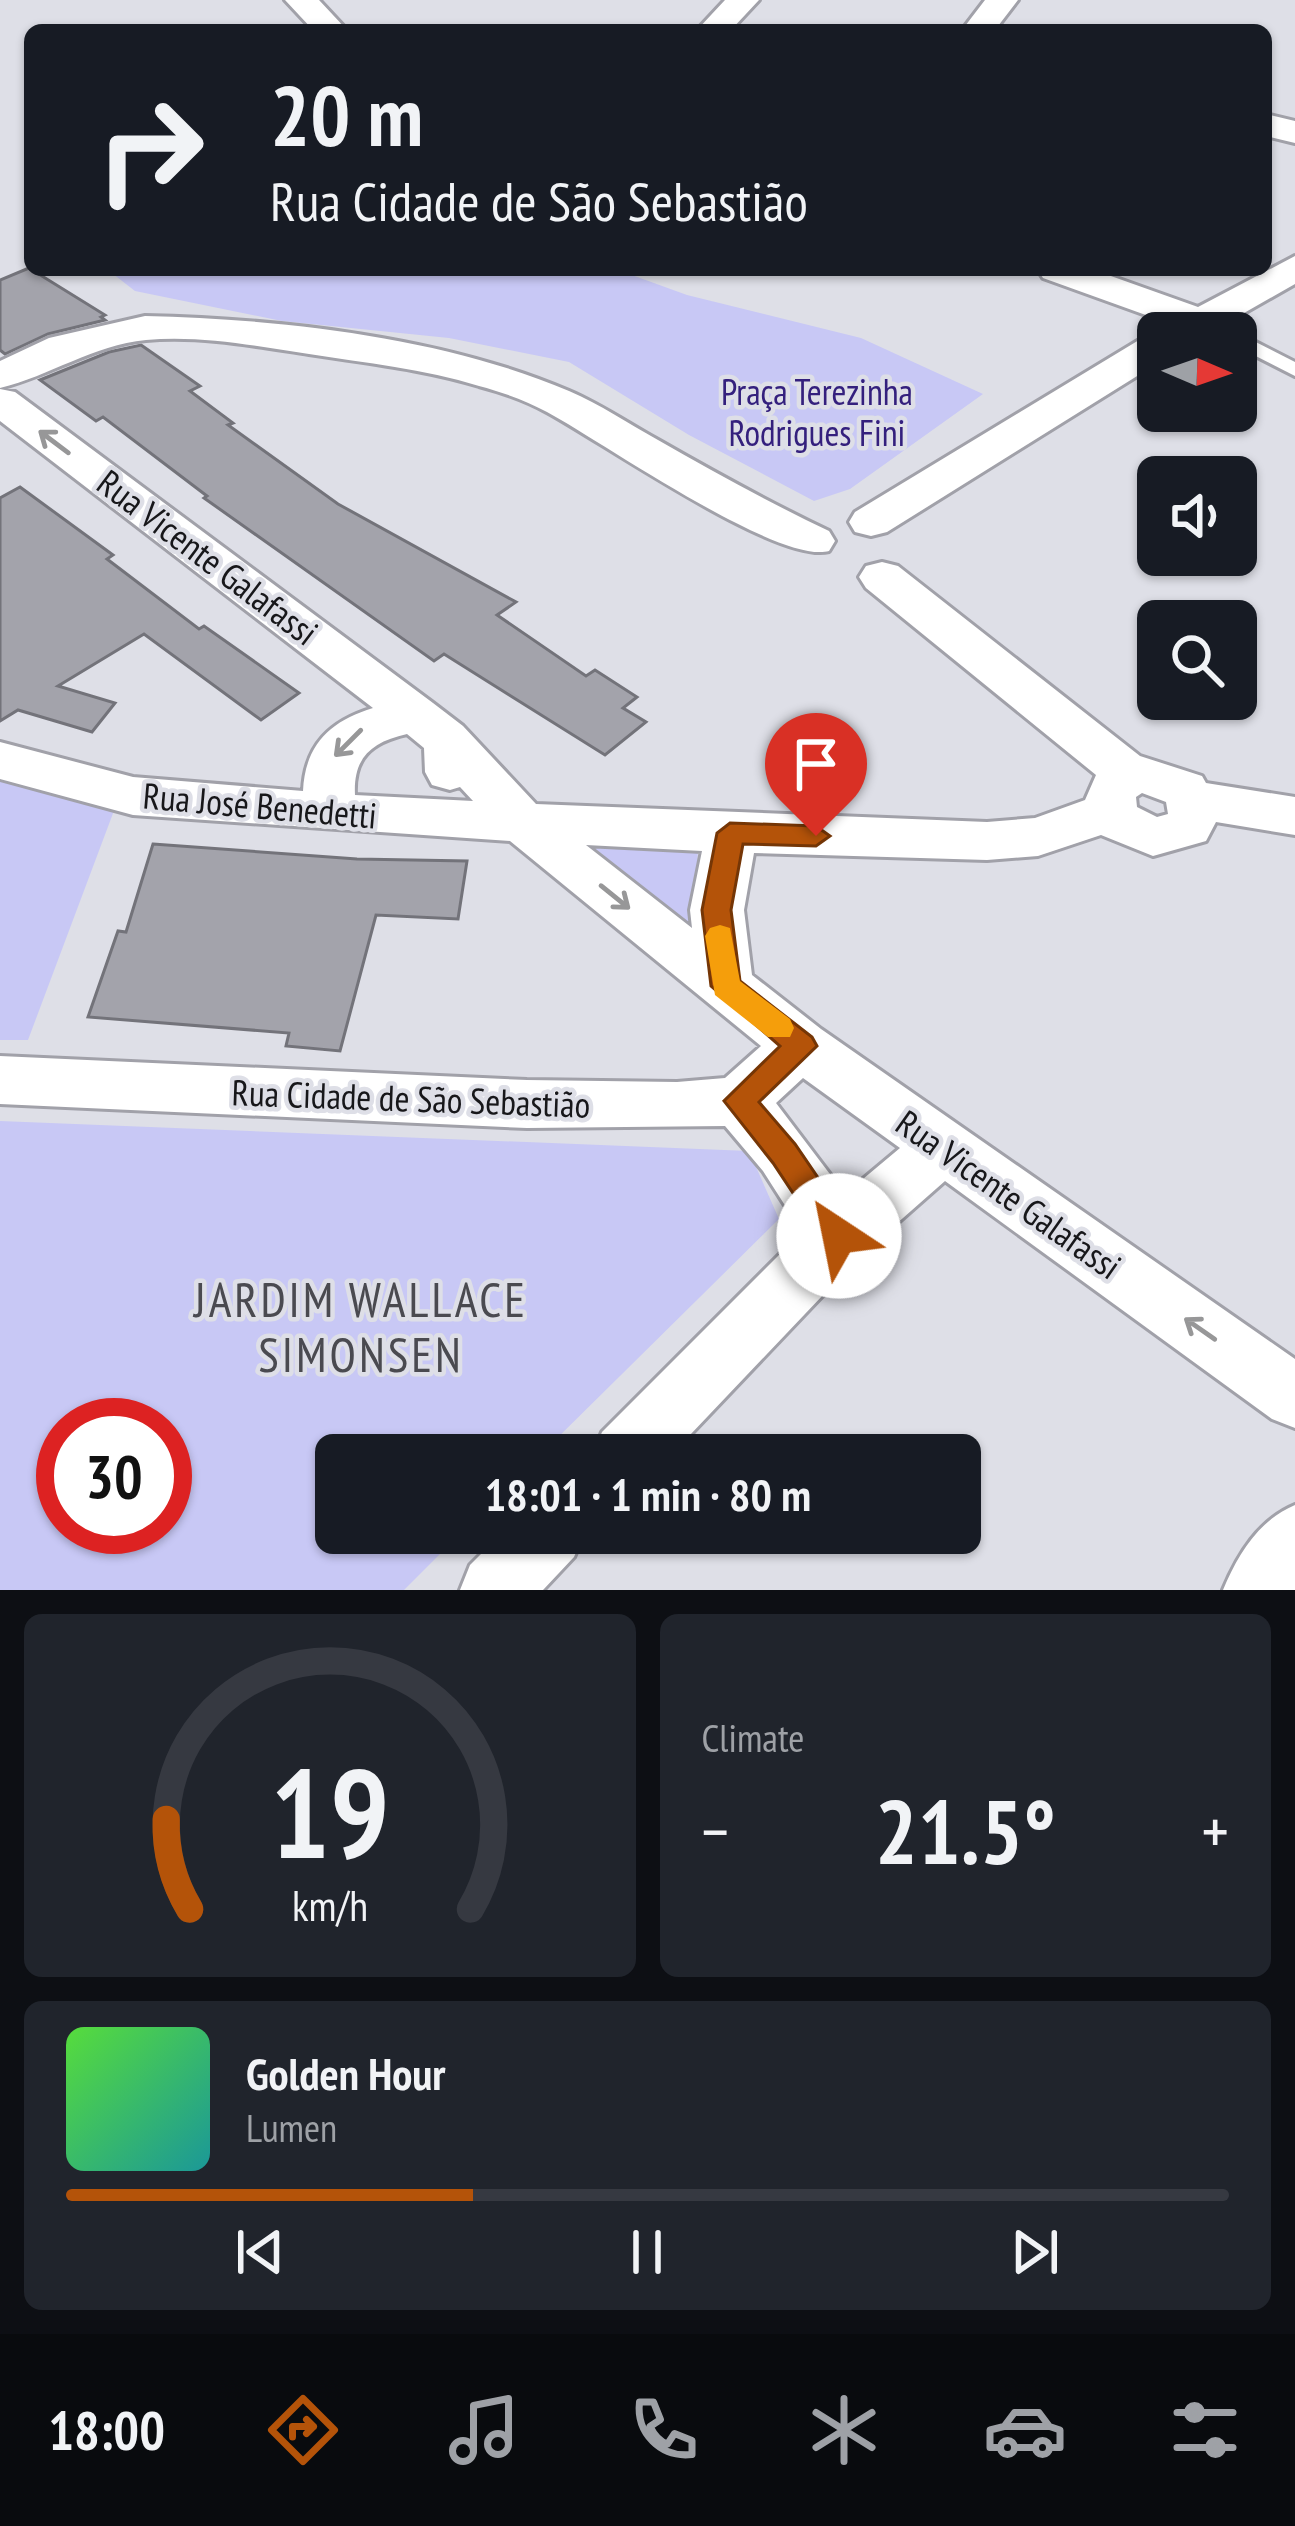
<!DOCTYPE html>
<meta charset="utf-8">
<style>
:root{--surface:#171b24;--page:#20242c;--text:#f1f3f6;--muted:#9ea1a6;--line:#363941;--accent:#b45309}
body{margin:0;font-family:"PT Sans Narrow",sans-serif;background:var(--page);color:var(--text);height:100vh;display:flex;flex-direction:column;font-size:45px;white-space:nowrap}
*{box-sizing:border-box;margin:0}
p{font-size:39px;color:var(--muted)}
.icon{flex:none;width:66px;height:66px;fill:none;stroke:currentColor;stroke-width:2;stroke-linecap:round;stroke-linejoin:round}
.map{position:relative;height:1590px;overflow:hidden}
.details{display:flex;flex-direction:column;gap:24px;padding:24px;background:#0d0f14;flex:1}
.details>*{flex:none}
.top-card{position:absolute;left:24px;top:24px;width:1248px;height:252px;border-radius:18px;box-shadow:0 3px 9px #0004;background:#171b24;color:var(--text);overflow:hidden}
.needle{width:78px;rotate:92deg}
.controls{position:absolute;left:1137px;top:312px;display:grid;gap:24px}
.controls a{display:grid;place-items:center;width:120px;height:120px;border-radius:18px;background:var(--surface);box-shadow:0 3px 9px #0004;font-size:60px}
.speed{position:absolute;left:36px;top:1398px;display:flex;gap:24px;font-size:60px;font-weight:700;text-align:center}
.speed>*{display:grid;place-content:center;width:156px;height:156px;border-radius:50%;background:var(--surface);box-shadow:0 3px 9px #0004;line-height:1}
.speed .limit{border:18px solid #d22;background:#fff;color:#111}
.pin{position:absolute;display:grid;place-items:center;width:102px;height:102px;color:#fff;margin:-123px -51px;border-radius:50% 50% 50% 0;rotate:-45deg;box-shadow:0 0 12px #0007}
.pin .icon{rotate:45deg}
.me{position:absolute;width:132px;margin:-66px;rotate:326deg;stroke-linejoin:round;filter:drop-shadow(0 0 9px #0008)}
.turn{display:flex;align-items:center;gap:42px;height:252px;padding:0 48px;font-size:54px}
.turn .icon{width:156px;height:156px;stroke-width:2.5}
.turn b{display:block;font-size:84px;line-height:102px}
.big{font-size:90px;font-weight:800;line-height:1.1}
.details .widget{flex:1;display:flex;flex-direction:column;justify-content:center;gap:18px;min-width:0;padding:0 42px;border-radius:18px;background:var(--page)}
.details .dial{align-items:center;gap:0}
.dial svg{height:312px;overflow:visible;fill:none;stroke:var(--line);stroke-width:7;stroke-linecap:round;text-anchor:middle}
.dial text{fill:var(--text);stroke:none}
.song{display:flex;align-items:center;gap:36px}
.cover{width:144px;height:144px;border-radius:18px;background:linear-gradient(135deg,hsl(110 70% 55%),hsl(180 70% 35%))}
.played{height:12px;border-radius:6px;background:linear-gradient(90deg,var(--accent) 35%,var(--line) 35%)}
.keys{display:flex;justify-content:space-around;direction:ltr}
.heat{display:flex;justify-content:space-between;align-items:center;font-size:66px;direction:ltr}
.details .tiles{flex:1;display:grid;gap:24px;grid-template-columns:1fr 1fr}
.widget:last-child{grid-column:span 2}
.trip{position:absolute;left:315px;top:1434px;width:666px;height:120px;border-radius:18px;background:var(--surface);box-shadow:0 3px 9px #0004;font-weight:800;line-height:120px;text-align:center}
.tab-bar{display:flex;height:192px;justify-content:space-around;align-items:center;background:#090b0e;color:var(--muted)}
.tab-bar .icon{width:84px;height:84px}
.tab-bar .selected{color:var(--accent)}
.tab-bar b{font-size:54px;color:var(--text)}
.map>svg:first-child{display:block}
.green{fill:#c8c8f5;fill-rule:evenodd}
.building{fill:#a3a3ab;stroke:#73737a;stroke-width:3}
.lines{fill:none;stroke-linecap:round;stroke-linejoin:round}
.service-casing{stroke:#a1a1a9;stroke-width:6}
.minor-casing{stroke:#a1a1a9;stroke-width:6}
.service{fill:#fff;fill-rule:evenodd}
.minor{fill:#fff;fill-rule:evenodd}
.oneway{stroke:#979798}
.route{fill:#b45309;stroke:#753606;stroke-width:3}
.slow{fill:#f59e0b}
.labels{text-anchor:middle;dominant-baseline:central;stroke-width:9;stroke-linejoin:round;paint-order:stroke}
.park-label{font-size:36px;fill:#34207d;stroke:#dedfe7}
.street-label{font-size:36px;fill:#17171a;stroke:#dedfe7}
.near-neighbourhood-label{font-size:48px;letter-spacing:3px;fill:#4a4a50;stroke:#dedfe7}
</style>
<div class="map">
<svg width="1295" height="1590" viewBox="0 0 1295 1590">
<rect width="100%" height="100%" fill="#dedfe7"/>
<path class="green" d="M108,270H618L687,295L861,338L983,394L850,489L814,501L689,435L569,362L449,338L282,321L135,291Z
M0,777L118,800L28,1040H0Z
M563,837L698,843L695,953Z
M0,1121L749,1151L779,1219L540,1455H336V1533H461L404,1590H0ZM63,1425H165V1527H63Z"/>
<path class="building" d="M29,268L105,315L101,317L105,320L48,334L5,354L0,350V280Z
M141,345L200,386L190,391L233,423L228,425L338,504L516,602L497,615L586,676L595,670L637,697L623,708L646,722L605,755L444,654L434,661L204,498L207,496L103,417L96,421L40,380L109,352Z
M20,487L113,555L107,559L199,629L204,626L299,693L261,720L144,634L58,686L115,703L92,732L18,710L0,721V498Z
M153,844L357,859L467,861L458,919L376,915L340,1051L286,1046L289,1033L88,1017L118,931L126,932Z"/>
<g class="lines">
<defs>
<path id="service" d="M1236,332L1295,362V376L1236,346Z"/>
<path id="minor" d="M285,0H319L347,30H313Z
M725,0H759L731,30H697Z
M985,0H1018L995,30H962Z
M1266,114L1295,121V143L1266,136Z
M1295,256V284L1209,333H1160L1168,323L1043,278L1038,270H1094L1198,307Z
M145,316C281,319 443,337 569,391C600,404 629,424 658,440C714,472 770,503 829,531L835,541L829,551C778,565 601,441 547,412C527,401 502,392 479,386C424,369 366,363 309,354C256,346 200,335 146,340C93,345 50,376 0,388V361L49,338Z
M1158,334V363L887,532L871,536L855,532L849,522L855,512L1144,337Z
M0,389L15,392L433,703L463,726L536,804L987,822L1035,818L1085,800L1096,775L866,588L859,577L866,566L882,562L898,566L1140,756L1202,776L1206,783L1295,797V835L1216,822L1206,841L1153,856L1101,835L1038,856L987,860L754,853L744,910L752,975L821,1029L1295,1359V1428L1272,1419L945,1181L861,1255L671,1455H593L602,1432L802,1232L763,1171L725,1126L527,1128L0,1104V1056L527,1080L677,1082L725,1078L761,1046L510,841L133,815L0,779V742L133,777L303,791C305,745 330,721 373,708L0,421ZM407,734L424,748L425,772L432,785L450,790L460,787L473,801L355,795C353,758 371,742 407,734ZM1142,793L1166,802L1168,814L1157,817L1137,807L1136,797ZM586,845L702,851L690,910L692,928ZM803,1078L900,1148L845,1194L776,1103Z
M1295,1505V1590H1223C1238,1554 1259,1520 1295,1505Z
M502,1533H584L574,1557L543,1590H460L470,1565Z"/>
</defs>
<use href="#service" class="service-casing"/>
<use href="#minor" class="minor-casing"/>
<use href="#service" class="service"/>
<use href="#minor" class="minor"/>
</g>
<defs><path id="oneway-shaft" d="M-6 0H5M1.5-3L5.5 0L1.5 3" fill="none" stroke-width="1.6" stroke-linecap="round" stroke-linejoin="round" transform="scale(3)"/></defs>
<g class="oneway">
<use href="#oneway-shaft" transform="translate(54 442) rotate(-143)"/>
<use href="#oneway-shaft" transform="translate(348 743) rotate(135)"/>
<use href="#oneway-shaft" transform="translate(615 897) rotate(39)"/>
<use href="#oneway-shaft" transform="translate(1200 1329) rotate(-145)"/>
</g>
<path class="route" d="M730,823L816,826L830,836L816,846L743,844L731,910L740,981L812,1037L817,1046L759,1102L795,1144L851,1226L856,1236L851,1246L839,1251L828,1246L773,1163L724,1101L780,1046L711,986L702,910L717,833Z"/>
<path class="slow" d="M720,925L730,928L740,981L790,1019L794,1028L790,1037H768L715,995L705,936L710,928Z"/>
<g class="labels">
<g class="park-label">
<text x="817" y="391">Praça Terezinha<tspan x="817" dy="41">Rodrigues Fini</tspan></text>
</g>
<g class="street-label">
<text transform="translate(208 557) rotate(37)">Rua Vicente Galafassi</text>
<text transform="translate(260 805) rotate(5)">Rua José Benedetti</text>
<text transform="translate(411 1098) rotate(2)">Rua Cidade de São Sebastião</text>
<text transform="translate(1009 1194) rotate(35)">Rua Vicente Galafassi</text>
</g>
<g class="near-neighbourhood-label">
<text x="361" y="1299">JARDIM WALLACE<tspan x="361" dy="55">SIMONSEN</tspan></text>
</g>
</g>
</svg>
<div class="controls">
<a><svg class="needle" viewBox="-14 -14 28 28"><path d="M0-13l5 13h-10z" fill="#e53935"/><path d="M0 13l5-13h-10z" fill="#9ea1a6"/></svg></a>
<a><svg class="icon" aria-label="sound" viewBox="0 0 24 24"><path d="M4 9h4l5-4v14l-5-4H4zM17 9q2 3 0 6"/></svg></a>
<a><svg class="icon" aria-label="search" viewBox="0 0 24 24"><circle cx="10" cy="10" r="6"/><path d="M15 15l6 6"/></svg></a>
</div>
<div class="speed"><div class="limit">30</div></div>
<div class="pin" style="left:816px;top:836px;background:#d93025"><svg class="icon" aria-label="arrive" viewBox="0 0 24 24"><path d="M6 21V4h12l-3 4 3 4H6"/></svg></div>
<svg class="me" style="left:839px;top:1236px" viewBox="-20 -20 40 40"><circle r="19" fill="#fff"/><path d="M0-13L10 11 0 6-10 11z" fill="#b45309"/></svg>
<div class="trip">18:01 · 1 min · 80 m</div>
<div class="top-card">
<div class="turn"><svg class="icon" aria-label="right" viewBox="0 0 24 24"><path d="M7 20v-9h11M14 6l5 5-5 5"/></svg><div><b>20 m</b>Rua Cidade de São Sebastião</div></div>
</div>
</div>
<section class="details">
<div class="tiles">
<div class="widget dial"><svg viewBox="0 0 100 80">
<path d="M14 69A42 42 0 1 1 86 69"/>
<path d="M14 69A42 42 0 0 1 8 46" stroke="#b45309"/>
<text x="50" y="56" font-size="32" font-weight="700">19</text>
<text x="50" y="72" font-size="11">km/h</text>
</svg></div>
<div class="widget"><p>Climate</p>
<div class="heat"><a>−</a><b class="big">21.5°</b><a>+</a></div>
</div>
<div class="widget">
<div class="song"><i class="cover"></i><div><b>Golden Hour</b><p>Lumen</p></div></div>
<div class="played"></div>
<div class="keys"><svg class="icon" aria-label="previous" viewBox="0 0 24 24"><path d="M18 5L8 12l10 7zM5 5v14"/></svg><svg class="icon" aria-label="pause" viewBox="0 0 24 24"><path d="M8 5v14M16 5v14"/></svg><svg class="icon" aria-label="next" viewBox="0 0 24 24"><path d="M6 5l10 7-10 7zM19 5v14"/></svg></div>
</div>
</div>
</section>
<nav class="tab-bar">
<b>18:00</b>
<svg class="icon selected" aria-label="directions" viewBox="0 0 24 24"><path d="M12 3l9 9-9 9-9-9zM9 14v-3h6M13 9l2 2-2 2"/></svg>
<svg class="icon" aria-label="music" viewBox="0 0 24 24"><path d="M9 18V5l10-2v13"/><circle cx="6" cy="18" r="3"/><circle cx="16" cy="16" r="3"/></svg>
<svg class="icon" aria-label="phone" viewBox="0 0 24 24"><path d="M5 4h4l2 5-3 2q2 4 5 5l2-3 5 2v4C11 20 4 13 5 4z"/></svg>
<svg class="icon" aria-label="climate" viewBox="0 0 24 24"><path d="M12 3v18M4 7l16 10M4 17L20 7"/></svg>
<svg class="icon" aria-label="car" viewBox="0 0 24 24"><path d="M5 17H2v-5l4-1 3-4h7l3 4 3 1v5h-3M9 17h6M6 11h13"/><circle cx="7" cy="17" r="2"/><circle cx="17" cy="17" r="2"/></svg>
<svg class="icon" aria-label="filters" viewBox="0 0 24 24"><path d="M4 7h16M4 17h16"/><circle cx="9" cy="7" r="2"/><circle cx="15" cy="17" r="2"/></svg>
</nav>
